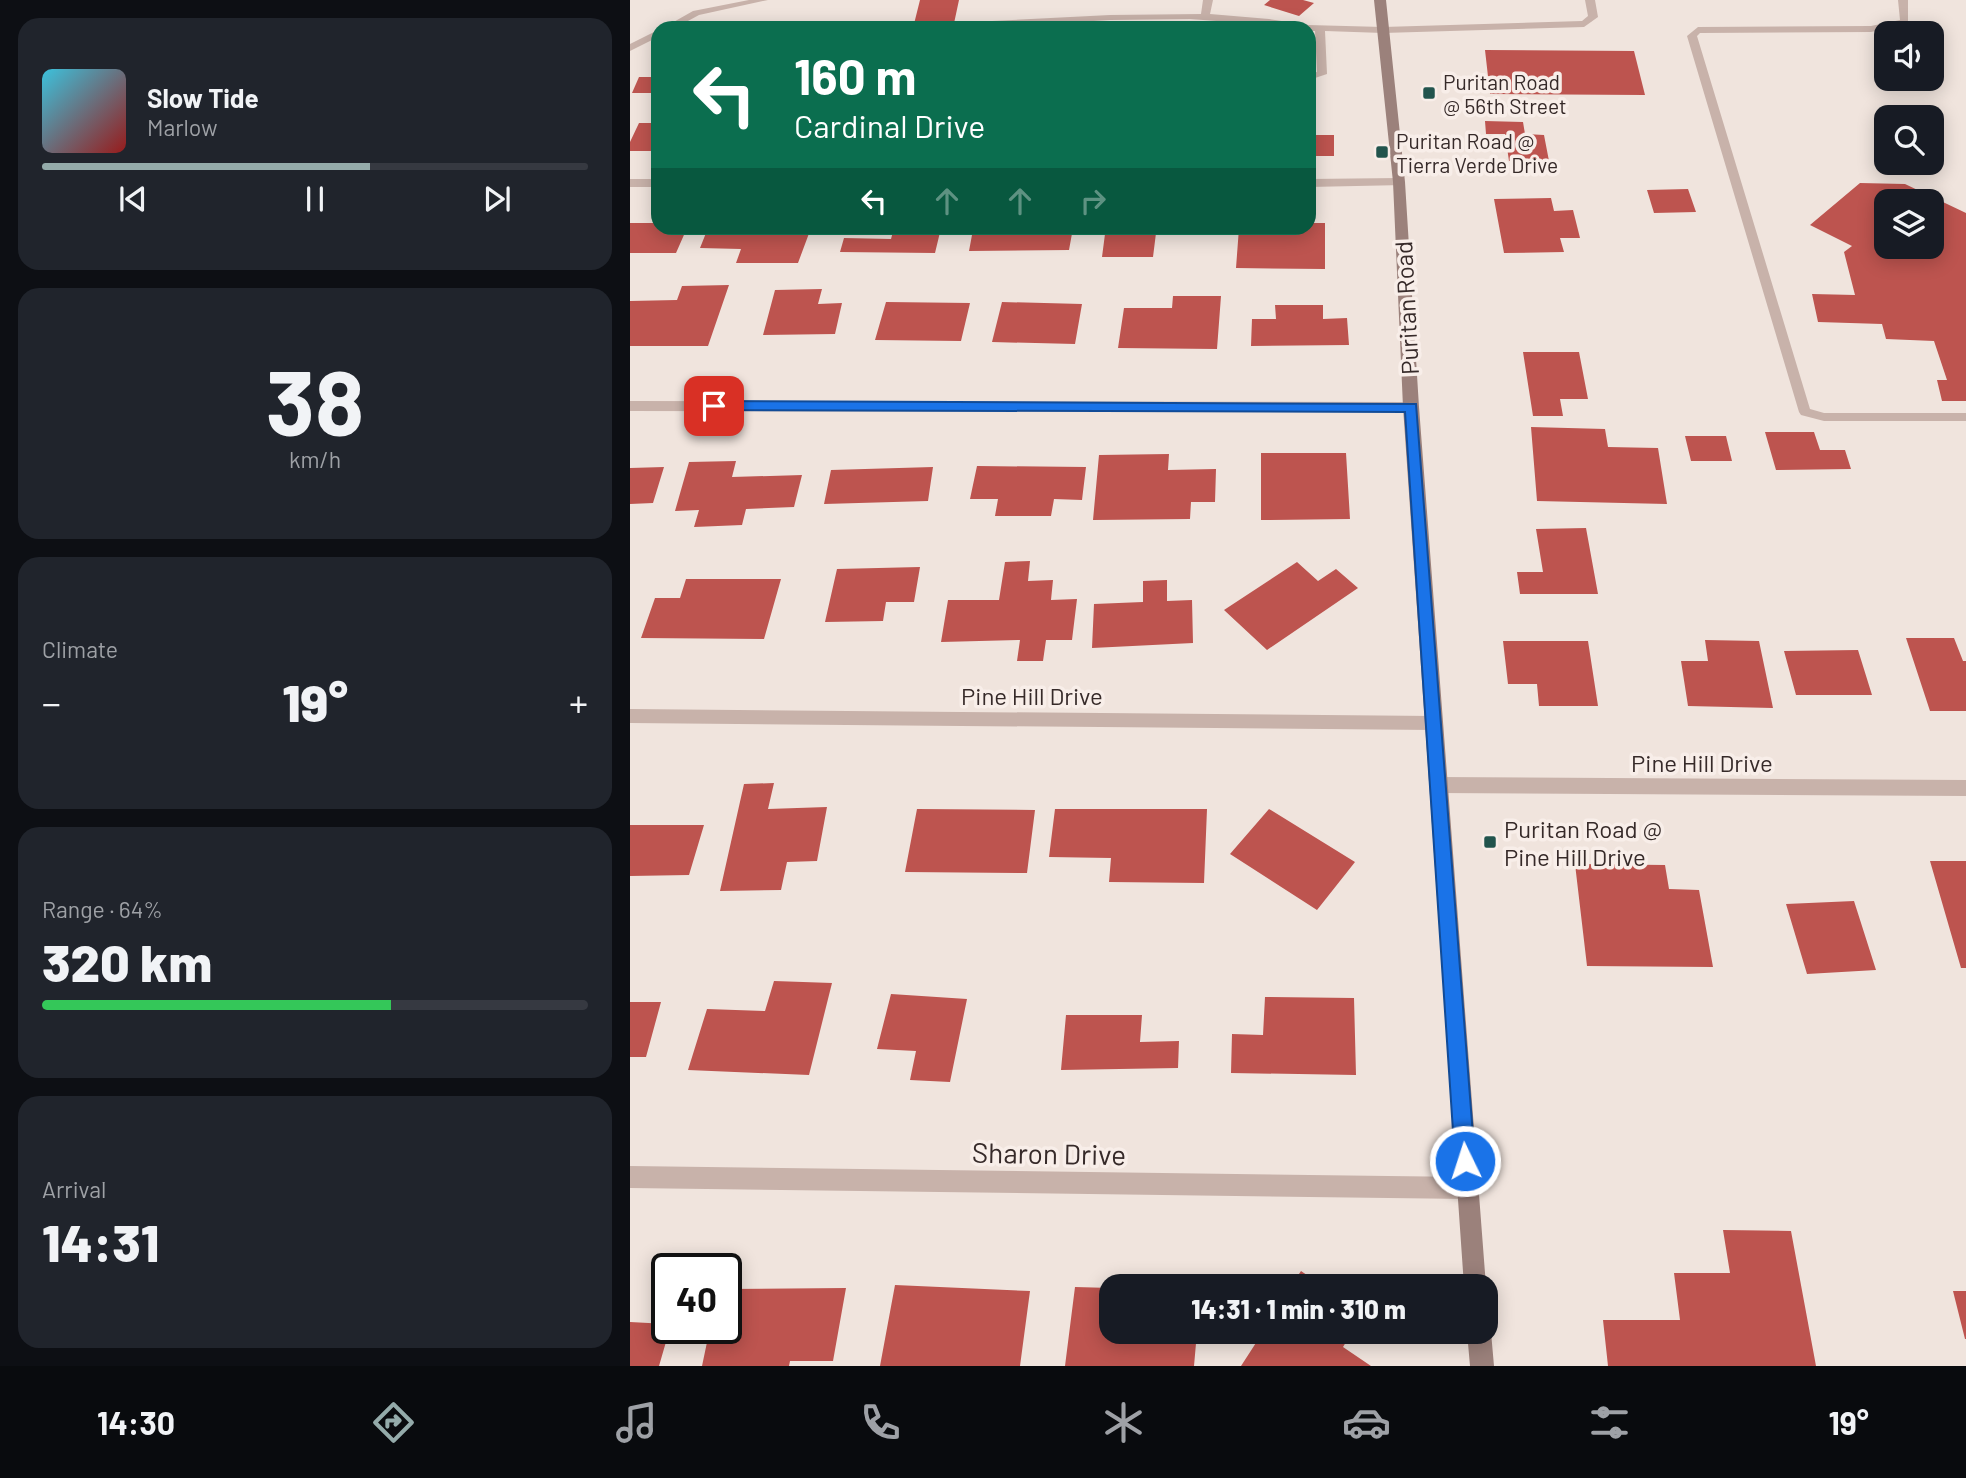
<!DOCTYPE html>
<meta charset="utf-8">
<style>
:root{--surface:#171b24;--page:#20242c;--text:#f1f3f6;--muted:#9ea1a6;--line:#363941;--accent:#94abaa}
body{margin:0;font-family:Barlow,sans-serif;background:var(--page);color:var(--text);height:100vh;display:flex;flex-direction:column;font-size:26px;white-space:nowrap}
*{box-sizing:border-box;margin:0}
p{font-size:23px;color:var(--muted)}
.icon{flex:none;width:38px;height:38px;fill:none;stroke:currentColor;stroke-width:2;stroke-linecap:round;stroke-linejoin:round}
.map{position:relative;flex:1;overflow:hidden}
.details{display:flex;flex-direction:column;gap:18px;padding:18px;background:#0d0f14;width:630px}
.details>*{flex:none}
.top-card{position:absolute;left:21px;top:21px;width:665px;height:214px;border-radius:21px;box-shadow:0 4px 18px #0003;background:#0b6e4f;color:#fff;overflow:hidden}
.buttons{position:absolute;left:1244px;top:21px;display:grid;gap:14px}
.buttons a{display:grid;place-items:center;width:70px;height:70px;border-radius:14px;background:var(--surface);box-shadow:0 4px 18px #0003;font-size:35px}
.speed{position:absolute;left:21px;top:1253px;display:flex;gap:14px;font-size:35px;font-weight:700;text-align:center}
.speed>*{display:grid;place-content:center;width:91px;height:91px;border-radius:50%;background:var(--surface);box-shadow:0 4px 18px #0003;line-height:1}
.speed .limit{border:4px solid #111;border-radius:10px;background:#fff;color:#111}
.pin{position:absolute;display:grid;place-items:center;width:60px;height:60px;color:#fff;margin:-30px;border-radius:14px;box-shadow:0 4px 10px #0006}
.me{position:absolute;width:77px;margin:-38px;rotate:356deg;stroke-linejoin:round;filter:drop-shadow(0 0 5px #0008)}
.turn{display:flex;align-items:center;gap:24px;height:147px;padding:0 28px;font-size:32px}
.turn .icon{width:91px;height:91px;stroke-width:2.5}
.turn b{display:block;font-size:49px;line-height:60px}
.lanes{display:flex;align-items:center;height:66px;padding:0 28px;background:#0003;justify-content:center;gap:35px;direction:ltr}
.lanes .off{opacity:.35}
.big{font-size:52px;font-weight:800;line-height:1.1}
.details .tile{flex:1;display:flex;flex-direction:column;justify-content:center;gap:10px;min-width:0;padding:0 24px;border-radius:21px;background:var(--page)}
.details .dial{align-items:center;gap:0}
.dial b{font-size:91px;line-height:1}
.song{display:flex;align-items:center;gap:21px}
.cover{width:84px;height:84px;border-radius:10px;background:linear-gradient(135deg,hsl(190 70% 55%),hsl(0 70% 35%))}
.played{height:7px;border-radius:4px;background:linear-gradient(90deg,var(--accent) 60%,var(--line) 60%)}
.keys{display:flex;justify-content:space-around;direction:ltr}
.heat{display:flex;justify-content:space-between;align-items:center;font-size:38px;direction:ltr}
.charge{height:10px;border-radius:5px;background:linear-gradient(90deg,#34c759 64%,var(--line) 0)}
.trip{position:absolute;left:469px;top:1274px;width:399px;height:70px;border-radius:21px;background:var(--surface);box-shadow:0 4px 18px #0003;font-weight:800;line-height:70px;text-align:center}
.tabs{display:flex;height:112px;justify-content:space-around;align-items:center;background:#090b0e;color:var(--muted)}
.tabs .icon{width:49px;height:49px}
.tabs .on{color:var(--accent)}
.tabs b{font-size:32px;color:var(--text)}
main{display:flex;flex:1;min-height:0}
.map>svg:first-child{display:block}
.building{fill:#bd544f;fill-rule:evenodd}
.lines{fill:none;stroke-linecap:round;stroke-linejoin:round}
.lane{fill:#c8b2aa;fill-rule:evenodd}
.street{fill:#c8b2aa;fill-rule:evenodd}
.secondary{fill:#9b817b;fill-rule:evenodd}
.route{fill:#1a73e8;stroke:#114b97;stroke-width:2}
.poi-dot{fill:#22544d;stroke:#f8eee9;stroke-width:2.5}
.labels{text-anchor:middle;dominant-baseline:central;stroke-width:7;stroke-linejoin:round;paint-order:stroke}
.far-poi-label{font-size:21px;fill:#362a29;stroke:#f8eee9;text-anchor:start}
.street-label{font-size:24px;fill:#362a29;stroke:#f8eee9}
.poi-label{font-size:24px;fill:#362a29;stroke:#f8eee9;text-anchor:start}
.near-street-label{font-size:28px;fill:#362a29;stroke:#f8eee9}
</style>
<main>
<section class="details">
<div class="tile">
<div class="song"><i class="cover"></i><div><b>Slow Tide</b><p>Marlow</p></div></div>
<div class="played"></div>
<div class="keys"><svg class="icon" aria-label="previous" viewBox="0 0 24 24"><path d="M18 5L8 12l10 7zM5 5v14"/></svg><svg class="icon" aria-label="pause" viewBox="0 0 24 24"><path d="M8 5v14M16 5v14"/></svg><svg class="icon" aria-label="next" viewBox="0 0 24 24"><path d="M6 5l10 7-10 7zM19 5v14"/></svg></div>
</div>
<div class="tile dial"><b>38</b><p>km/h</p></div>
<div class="tile"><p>Climate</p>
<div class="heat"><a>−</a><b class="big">19°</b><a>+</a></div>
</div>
<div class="tile"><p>Range · 64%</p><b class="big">320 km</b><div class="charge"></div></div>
<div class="tile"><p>Arrival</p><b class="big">14:31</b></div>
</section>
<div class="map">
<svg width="1336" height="1366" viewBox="0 0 1336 1366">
<rect width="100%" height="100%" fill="#f0e4dd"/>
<path class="building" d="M290,0H329L323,28H283Z
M640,0H673L684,3L669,16L634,5Z
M855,50L1004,51L1015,95L860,94Z
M9,77H28V93H2Z
M855,121L893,122L895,134L914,135L919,161H879L875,134H856Z
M9,123H28V151H0V142Z
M679,125H685L686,135H704V156H679Z
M1230,183L1275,184L1336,213V401H1312L1307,380H1317L1304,341L1256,339L1252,324L1188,322L1182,294L1225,295L1214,252L1222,246L1180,225ZM1256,201H1302V247H1256Z
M1058,189L1066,212L1024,213L1017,190Z
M921,198L924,211L943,210L950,238H930L934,252L874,253L864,199Z
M0,223H28V228H57L46,253H0Z
M679,223H695V269L606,268L609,228H679Z
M78,228H181L168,263H106L111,249L70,248Z
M264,228H311L305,253L210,252L214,238L261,239Z
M364,228H443L439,250L339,251L342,235H362Z
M526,233L523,257H472L475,234Z
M99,285L78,346H0V301L47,300L52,286Z
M192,289L188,304L212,303L205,334L133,335L145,290Z
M543,296H591L587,349L488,348L494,308H542Z
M256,302L340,303L331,341L245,340Z
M372,302L452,304L445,344L362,342Z
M645,305H693V319L717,318L719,345L621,346L622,319H646Z
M893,352H949L958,399H930L933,416H903Z
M901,427L975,429L978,447L1028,448L1037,504L907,501Z
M1135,432H1184L1190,450H1215L1221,469L1146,470Z
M1055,436H1096L1102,461H1061Z
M631,453H716L720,519L631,520Z
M539,454L538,470L586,469L585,502H561L560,519L463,520L469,455Z
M106,461L102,477L172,475L164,507L116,509L112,525L64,527L69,510L45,511L59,462Z
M347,466L456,467L452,500L424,499L421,516H365L368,499H340Z
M34,467L23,503L0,504V468Z
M303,467L298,501L194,504L201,470Z
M956,528L968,594H890L887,572H913L906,529Z
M400,561L398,581L423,580L421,600L447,599L442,640H416L413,661H387L390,640L311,642L318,600H369L375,562Z
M667,562L688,581L706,569L728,588L637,650L594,610Z
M290,567L284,602H256L253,621L195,622L207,569Z
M56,579H151L134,639L11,638L25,598H50Z
M537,580V601L562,600L563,643L462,648L464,604L513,602V581Z
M1276,638H1324L1333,661H1336V711H1300Z
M1075,640L1129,641L1143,708L1058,706L1051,661H1078Z
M873,641H958L968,706H909L907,684H878Z
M1228,650L1242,695H1166L1154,651Z
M144,783L138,809L197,807L187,861L157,862L151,890L90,891L114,784Z
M287,809L405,810L397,873L275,872Z
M425,809H577L574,883L479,882L481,858L419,857Z
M639,809L725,862L687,910L600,854Z
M0,825H74L59,875L0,876Z
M1300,861H1336V968H1331Z
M945,864L1035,865L1039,889L1069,890L1083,967L957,966Z
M1224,901L1246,970L1177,974L1156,904Z
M144,981L202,983L179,1075L58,1070L77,1009L135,1011Z
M261,994L337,999L320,1082L280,1080L286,1051L247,1049Z
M635,997L724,998L726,1075L601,1073L602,1034L633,1035Z
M0,1002H31L16,1057H0Z
M436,1015H512L510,1042L549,1041L548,1068L431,1070Z
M1093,1230L1161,1231L1186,1366H978L973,1320H1050L1044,1273H1100Z
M671,1271L693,1286H661Z
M265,1285L400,1291L390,1366H250Z
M445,1287L481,1288V1332H567L564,1366H435Z
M216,1288L203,1361H160L159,1366H72L80,1328H96V1289Z
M1323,1291H1336V1339H1335Z
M0,1322L37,1324V1328H40L29,1366H0Z
M633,1332H722L713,1347L741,1366H611Z"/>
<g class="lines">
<path class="lane" d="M119,0H138L69,15L45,28H33L63,11Z
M573,0H583L580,14L639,19L678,25L753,27L952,21L958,16L955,0H965L968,17L954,27L753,33L695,31L697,74L679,80V74L687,72L685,31H679V28L560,19L480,20L349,28L362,21L480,15L571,14Z
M1268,0H1278V24L1241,32L1070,33L1067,36L1180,409L1194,413H1336V421H1194L1171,415L1169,412L1057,36L1068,27L1241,26L1270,20Z
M28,30V37L0,51V44Z"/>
<path class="street" d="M769,178L774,179V185L679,187V179Z
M0,179H28V187H0Z
M0,401L781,402L789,407L781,412L0,411Z
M0,709L803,716L809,718L812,723L809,728L803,730L0,723Z
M808,777L1336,780V796L808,793L801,790L799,785L801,780Z
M0,1166L837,1177L845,1180L848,1188L845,1196L837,1199L0,1188Z"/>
<path class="secondary" d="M744,0H756L775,182L789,407L856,1286V1288L834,1286L773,407L763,182Z
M856,1323L861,1332L864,1366H840L837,1332H856Z"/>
</g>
<path class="route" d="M84,401L786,404L845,1161L842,1168L835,1171L828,1168L825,1161L775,412L84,410L77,406Z"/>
<g class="poi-dot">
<rect x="792" y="86" width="14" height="14" rx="3.5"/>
<rect x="745" y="145" width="14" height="14" rx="3.5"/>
<rect x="853" y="835" width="14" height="14" rx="3.5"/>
</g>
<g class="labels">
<g class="far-poi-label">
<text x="813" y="81">Puritan Road<tspan x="813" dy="24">@ 56th Street</tspan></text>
<text x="766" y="140">Puritan Road @<tspan x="766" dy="24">Tierra Verde Drive</tspan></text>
</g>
<g class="street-label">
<text transform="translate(776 308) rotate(-93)">Puritan Road</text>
<text x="402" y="695">Pine Hill Drive</text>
<text x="1072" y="762">Pine Hill Drive</text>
</g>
<g class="poi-label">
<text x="874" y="828">Puritan Road @<tspan x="874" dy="28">Pine Hill Drive</tspan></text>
</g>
<g class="near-street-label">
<text transform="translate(419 1153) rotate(1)">Sharon Drive</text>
</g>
</g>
</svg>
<div class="buttons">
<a><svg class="icon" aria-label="sound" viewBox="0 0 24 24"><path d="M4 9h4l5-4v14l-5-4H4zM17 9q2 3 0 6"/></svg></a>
<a><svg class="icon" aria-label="search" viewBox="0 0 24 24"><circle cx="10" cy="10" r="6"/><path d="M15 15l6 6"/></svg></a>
<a><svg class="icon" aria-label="layers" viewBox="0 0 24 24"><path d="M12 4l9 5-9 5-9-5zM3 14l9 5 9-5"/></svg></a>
</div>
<div class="speed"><div class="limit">40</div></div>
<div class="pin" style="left:84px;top:406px;background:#d93025"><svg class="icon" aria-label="arrive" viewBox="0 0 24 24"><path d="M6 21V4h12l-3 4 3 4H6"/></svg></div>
<svg class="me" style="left:835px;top:1161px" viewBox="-20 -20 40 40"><circle r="17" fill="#1a73e8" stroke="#fff" stroke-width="3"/><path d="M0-11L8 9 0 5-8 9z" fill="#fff"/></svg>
<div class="trip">14:31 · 1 min · 310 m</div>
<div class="top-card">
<div class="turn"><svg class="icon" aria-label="left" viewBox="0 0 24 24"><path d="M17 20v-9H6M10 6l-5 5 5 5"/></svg><div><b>160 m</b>Cardinal Drive</div></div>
<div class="lanes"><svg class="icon" aria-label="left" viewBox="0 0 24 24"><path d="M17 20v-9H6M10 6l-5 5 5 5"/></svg><svg class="icon off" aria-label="ahead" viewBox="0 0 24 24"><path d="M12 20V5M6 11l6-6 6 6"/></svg><svg class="icon off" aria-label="ahead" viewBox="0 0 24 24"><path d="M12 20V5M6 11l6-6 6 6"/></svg><svg class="icon off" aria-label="right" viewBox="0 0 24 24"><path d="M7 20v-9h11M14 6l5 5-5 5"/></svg></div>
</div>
</div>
</main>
<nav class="tabs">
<b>14:30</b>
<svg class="icon on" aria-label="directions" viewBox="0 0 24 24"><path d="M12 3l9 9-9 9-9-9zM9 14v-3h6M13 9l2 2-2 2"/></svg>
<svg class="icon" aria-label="music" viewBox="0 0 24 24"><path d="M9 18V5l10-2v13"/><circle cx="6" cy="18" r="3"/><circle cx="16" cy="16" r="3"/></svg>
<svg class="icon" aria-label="phone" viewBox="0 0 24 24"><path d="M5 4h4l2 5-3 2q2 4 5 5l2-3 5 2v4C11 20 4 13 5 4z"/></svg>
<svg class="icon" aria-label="climate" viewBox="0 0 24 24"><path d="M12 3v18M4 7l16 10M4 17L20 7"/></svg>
<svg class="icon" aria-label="car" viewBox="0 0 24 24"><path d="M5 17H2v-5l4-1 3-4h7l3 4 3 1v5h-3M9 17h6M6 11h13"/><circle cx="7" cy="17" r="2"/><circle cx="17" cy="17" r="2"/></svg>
<svg class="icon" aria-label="filters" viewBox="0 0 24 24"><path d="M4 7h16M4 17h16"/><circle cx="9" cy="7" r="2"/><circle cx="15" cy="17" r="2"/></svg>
<b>19°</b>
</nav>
